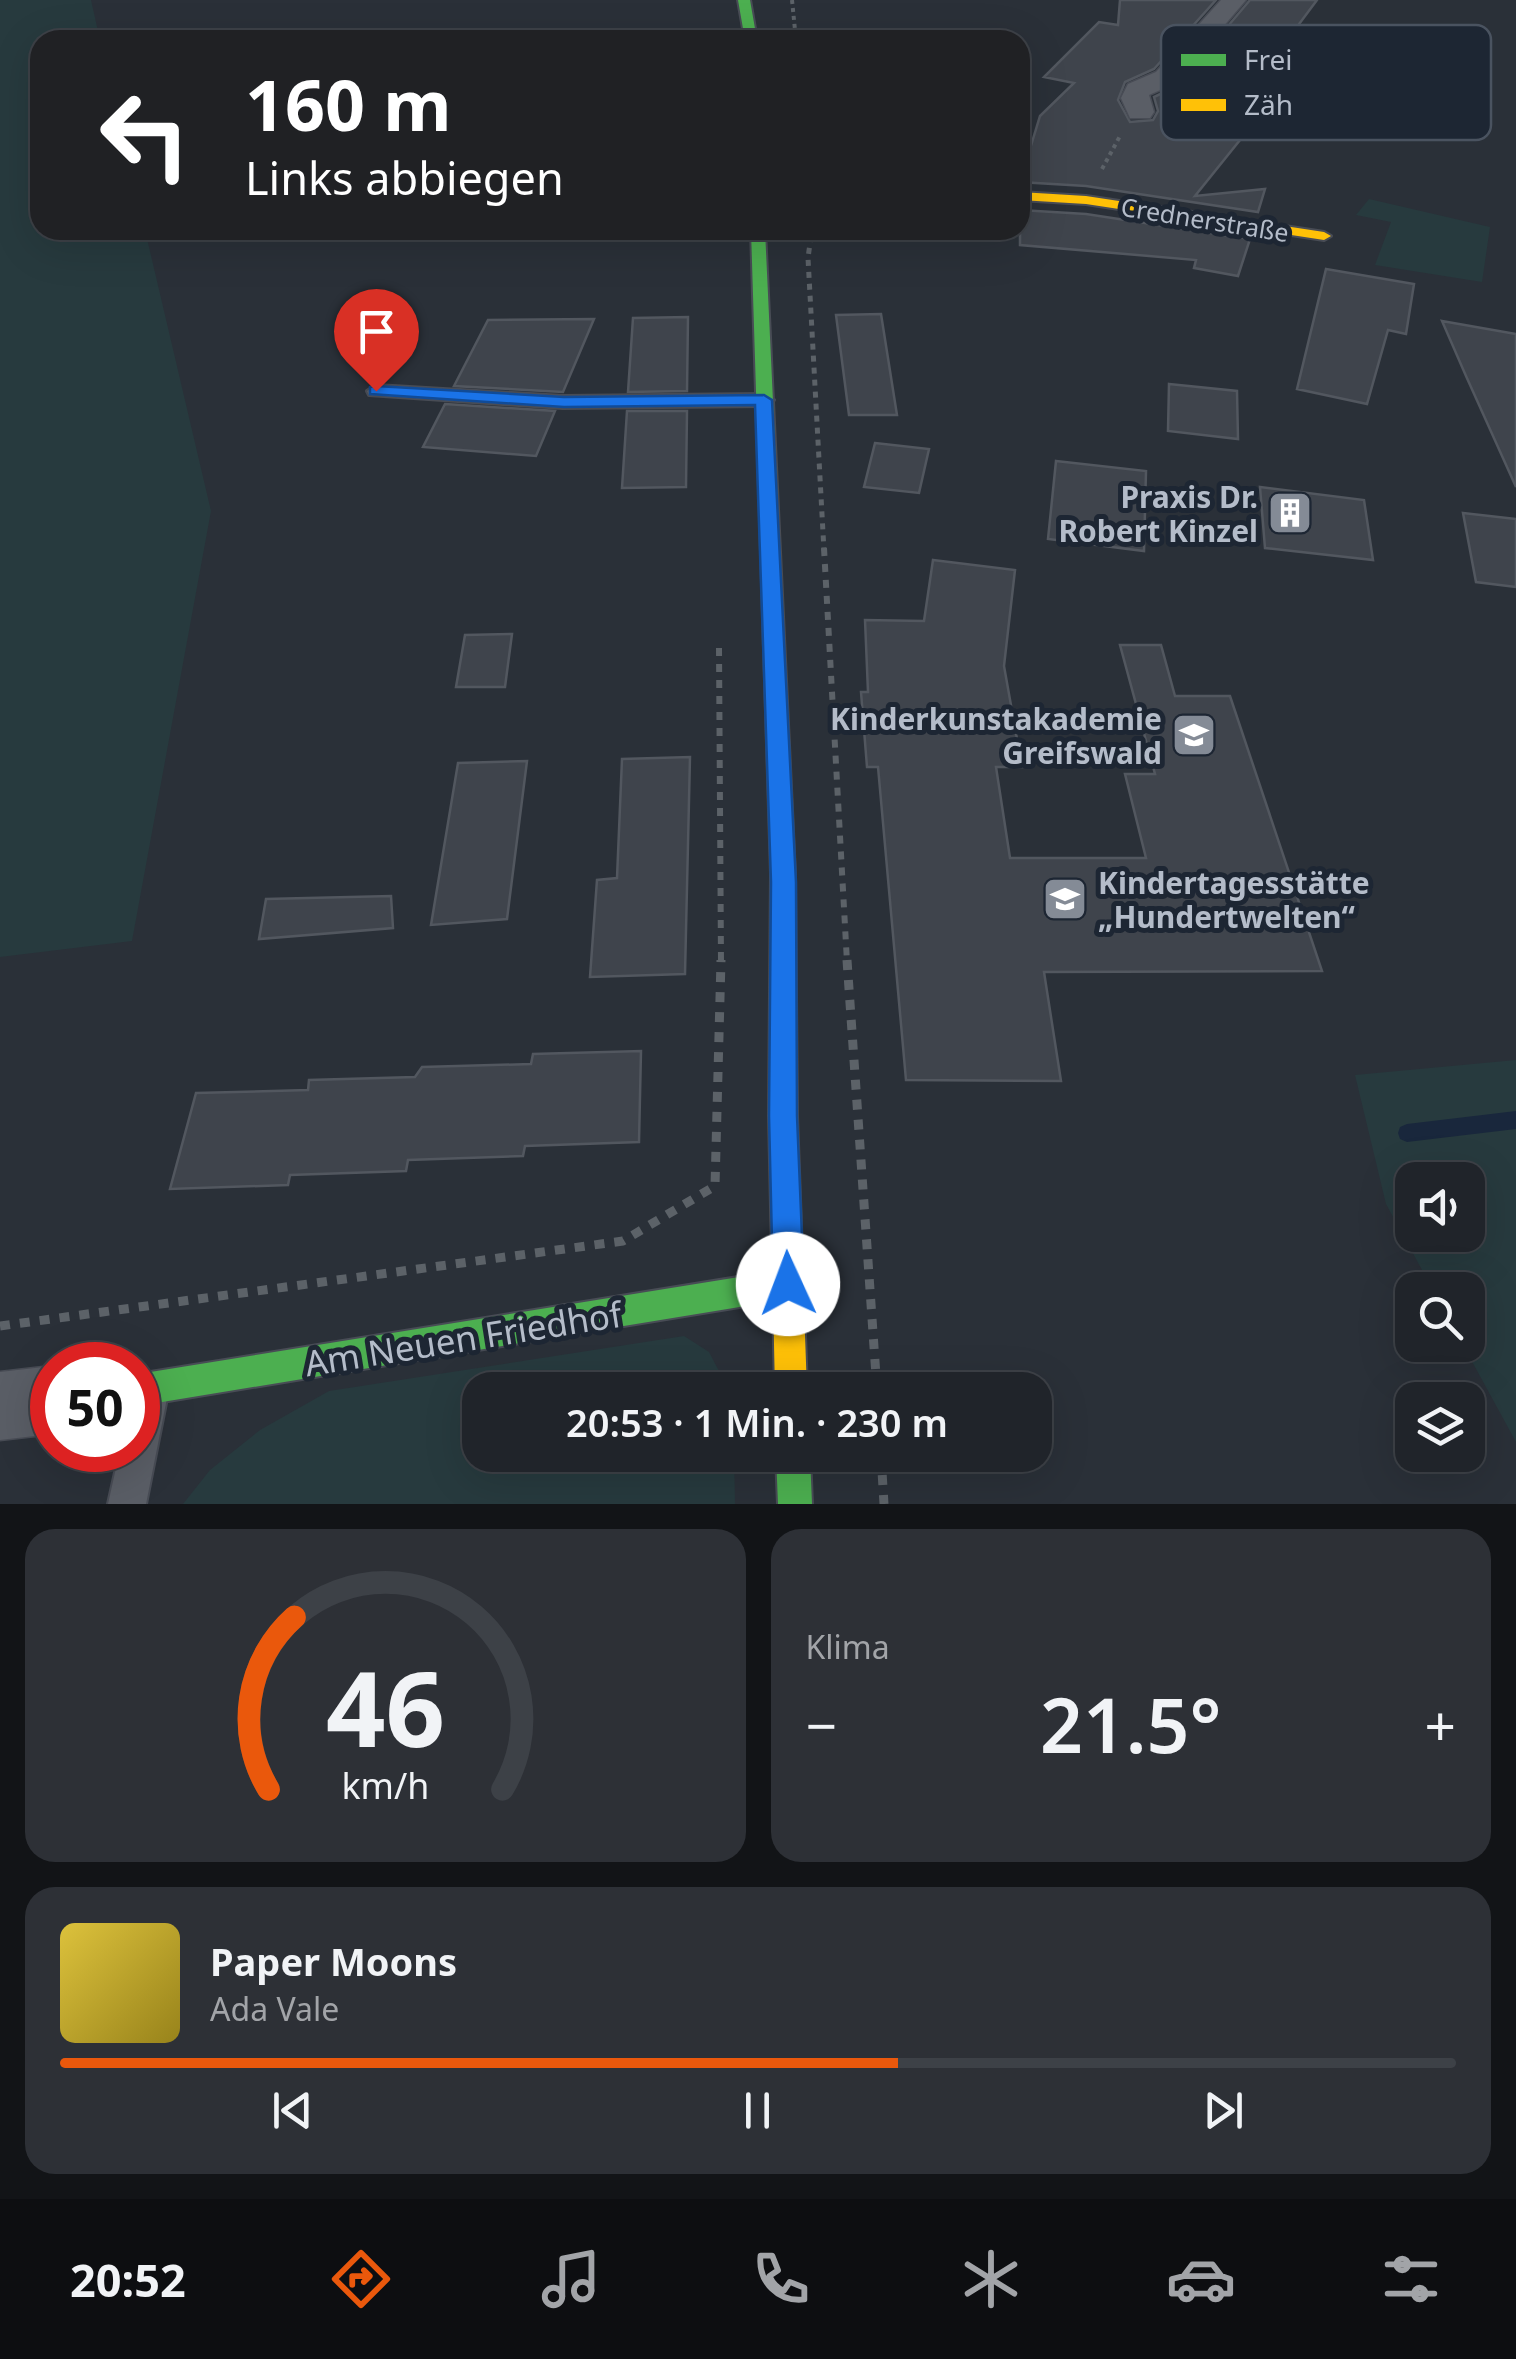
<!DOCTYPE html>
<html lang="de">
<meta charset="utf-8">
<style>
:root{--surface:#20242a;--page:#2d3036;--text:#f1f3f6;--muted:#a2a4a8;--line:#3d4147;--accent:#ea580c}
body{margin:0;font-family:"Noto Sans",sans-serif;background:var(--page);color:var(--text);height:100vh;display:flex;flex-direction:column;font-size:38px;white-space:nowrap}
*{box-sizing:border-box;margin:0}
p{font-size:32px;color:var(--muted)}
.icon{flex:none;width:55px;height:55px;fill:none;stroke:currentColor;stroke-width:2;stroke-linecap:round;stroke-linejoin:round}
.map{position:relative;height:1504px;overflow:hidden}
.details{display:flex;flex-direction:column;gap:25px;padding:25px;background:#121417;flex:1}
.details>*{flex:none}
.guide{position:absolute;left:30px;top:30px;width:1000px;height:210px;border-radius:30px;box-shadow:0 10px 40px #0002,0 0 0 2px var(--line);background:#202124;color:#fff;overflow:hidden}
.controls{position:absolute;left:1395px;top:1162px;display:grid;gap:20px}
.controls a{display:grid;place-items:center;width:90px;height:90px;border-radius:20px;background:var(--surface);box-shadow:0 10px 40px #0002,0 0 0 2px var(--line);font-size:50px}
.speed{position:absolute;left:30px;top:1342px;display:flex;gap:20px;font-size:50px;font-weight:700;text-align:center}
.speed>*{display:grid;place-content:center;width:130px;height:130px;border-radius:50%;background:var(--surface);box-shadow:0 10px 40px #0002,0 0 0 2px var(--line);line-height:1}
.speed .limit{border:15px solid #d22;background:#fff;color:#111}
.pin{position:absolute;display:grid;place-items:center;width:85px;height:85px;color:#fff;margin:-102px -42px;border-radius:50% 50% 50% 0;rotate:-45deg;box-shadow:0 0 10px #0007}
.pin .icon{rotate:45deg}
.me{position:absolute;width:110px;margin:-55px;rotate:358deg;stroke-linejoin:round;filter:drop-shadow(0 0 8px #0008)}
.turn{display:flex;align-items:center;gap:35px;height:210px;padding:0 50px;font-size:45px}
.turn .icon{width:130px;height:130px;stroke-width:2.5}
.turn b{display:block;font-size:70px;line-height:85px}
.big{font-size:75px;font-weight:600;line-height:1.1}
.details .card{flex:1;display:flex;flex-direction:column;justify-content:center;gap:15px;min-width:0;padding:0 35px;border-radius:30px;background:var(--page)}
.details .dial{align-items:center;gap:0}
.dial svg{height:260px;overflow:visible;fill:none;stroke:var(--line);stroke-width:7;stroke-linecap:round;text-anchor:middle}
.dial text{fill:var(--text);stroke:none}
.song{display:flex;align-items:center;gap:30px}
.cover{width:120px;height:120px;border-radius:15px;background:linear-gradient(135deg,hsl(50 70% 55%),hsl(50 70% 35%))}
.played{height:10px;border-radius:5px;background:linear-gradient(90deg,var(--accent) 60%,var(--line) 60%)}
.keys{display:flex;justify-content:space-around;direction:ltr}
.heat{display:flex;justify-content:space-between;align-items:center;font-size:55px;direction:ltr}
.details .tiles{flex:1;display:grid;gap:25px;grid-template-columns:1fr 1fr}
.card:last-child{grid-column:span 2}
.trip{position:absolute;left:462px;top:1372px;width:590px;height:100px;border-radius:30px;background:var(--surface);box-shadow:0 10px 40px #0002,0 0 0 2px var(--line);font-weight:600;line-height:100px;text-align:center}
.dock{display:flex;height:160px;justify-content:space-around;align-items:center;background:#0d0e11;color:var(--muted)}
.dock .icon{width:70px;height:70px}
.dock .selected{color:var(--accent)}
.dock b{font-size:45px;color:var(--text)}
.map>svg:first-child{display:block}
.green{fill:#273a3e;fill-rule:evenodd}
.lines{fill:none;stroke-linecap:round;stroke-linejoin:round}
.stream{fill:#19273c;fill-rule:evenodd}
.building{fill:#3f444c;stroke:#52575f;stroke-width:2.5}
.lane-casing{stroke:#484c55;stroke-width:4}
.street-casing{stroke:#484c55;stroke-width:3}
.fast-casing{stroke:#484c55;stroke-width:4}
.slow-casing{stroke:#484c55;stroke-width:4}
.path-far3{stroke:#5c6268;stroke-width:4;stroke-dasharray:4 4;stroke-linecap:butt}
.path-far2{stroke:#5c6268;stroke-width:5;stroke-dasharray:6 6;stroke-linecap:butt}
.path-far1{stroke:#5c6268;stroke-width:6;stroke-dasharray:8 8;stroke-linecap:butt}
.path{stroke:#5c6268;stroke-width:9;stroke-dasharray:10 10;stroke-linecap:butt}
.lane{fill:#5a5e66;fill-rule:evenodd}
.street{fill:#5a5e66;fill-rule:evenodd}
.fast{fill:#4caf50;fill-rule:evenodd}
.slow{fill:#ffc107;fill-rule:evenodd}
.route{fill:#1a73e8;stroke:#114b97;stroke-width:2.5}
.labels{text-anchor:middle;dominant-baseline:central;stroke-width:10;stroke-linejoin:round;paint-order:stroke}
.far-street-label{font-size:25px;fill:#b4bcc9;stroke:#1d2633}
.poi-label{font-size:30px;font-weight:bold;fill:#b4bcc9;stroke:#1d2633;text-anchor:end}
.near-street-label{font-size:35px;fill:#b4bcc9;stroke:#1d2633}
.key{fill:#1d2633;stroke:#4a5360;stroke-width:2.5}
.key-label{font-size:28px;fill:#b4bcc9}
</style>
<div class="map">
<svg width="1516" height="1504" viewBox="0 0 1516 1504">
<rect width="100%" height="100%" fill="#2a3038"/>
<path class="green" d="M0,0H91L100,40H40V230H145L211,511L132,941L0,957Z
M1369,199L1490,227L1482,282L1375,265L1391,222L1356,215Z
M1516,1060V1442L1463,1345H1468V1290H1433L1386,1204L1355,1075ZM1468,1180V1235H1412V1180Z
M684,1336L709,1352L729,1390H480V1455H734L735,1504H183L210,1470L260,1430L329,1391Z"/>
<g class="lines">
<path class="stream" d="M1516,1111V1129L1407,1142L1400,1139L1398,1133L1400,1127L1407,1124Z"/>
</g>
<path class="building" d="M1120,0H1216L1154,69L1125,82L1118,100L1130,122L1153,120L1158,111L1154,97L1177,86L1250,0H1317L1267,67L1294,73L1195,196L1265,189L1258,212L1086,186L1020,182L1040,116L1074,83L1044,77L1099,22L1118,25Z
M1020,210L1086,214L1250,239L1238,276L1194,268L1196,260L1020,245Z
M1326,269L1414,284L1406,334L1388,330L1367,404L1297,389Z
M881,314L897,415H849L836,315Z
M688,317L687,391L628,392L633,318Z
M594,319L563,392L454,386L488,320Z
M1442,321L1516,334V487L1466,376Z
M1169,384L1237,391L1238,439L1168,431Z
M445,404L555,411L536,456L423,447Z
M627,411H687L686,487L622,488Z
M875,443L929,449L919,493L864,487Z
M1056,461L1146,471L1144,551L1048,539Z
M1260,487L1364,500L1373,560L1265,548Z
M1463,513L1516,519V587L1476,582Z
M933,560L1015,570L1004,666L1022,767H996L1010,858H1146L1125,774H1155L1120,645H1161L1175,696H1230L1322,971L1044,972L1061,1081L906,1080L878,767H867L861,692H868L865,620L924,621Z
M512,634L505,687H456L465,635Z
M690,757L685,974L590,977L597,880L617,878L622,759Z
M527,761L507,919L431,925L458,763Z
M391,896L393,928L259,939L266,899Z
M641,1051L639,1142L525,1146L523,1156L408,1160L406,1171L290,1175L288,1185L170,1189L196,1093L308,1090L309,1080L415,1077L422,1067L531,1064L533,1054Z"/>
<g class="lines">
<defs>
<path id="lane" d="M376,385L563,396L764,394L774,400L764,406L563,408L369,395L367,391Z
M149,1380L162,1385L167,1398L146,1504H108L120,1450H138V1385Z"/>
<path id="street" d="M1221,0H1246L1174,84L1149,95L1154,112L1150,118H1130L1121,98L1128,84L1156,72Z
M52,1366V1434L0,1440V1372Z"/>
<path id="fast" d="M738,0H750L757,40H745Z
M751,230H765L795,874L792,881L783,884L774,881L771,874Z
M788,1269L799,1273L803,1284L799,1295L788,1299L138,1406V1374Z
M776,1455H810L812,1504H778Z"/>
<path id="slow" d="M1020,192L1086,196L1324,232L1331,236L1324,240L1086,204L1020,200Z
M783,864L792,867L795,874L797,1116L807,1390H775L769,1116L771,874L774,867Z"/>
</defs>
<use href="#lane" class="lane-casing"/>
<use href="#street" class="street-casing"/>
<use href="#fast" class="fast-casing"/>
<use href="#slow" class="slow-casing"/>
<path class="path-far3" d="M792,0L796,40
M1102,169L1120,136
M811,238L812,230"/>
<path class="path-far2" d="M811,236L808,258L824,551"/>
<path class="path-far1" d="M824,548L847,962
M719,648L721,962"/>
<path class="path" d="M847,960L877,1390
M0,1326L623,1241L715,1186L721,960
M881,1455L884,1504"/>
<use href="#lane" class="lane"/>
<use href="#street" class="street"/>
<use href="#fast" class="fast"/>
<use href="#slow" class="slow"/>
</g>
<path class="route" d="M376,386L564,397L764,395L772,400L796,882L797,1116L804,1284L799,1295L788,1300L778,1295L773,1284L769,1116L771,882L755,405L564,407L370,394V387Z"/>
<defs>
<symbol id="building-square" viewBox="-11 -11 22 22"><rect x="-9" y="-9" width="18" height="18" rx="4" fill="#848b96" stroke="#1d2633"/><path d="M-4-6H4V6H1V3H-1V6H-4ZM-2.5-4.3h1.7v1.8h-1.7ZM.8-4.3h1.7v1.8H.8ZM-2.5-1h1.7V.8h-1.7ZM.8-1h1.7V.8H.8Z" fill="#fff"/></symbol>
<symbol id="school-square" viewBox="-11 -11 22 22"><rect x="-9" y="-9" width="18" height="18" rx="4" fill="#848b96" stroke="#1d2633"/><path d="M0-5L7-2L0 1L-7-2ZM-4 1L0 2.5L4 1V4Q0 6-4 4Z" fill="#fff"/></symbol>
</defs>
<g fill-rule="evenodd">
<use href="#building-square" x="1265" y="488" width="50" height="50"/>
<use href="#school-square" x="1169" y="710" width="50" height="50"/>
<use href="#school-square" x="1040" y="874" width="50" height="50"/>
</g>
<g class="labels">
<g class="far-street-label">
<text transform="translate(1205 219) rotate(9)">Crednerstraße</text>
</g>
<g class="poi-label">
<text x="1258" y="496">Praxis Dr.<tspan x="1258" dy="34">Robert Kinzel</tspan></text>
<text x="1162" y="718">Kinderkunstakademie<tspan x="1162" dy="34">Greifswald</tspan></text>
<text x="1098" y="882" text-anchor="start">Kindertagesstätte<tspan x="1098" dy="34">„Hundertwelten“</tspan></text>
</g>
<g class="near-street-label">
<text transform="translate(463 1338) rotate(-9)">Am Neuen Friedhof</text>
</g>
</g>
<rect x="1161" y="25" width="330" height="115" rx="15" class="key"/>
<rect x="1181" y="54" width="45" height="12" fill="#4caf50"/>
<rect x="1181" y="99" width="45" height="12" fill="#ffc107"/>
<g class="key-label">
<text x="1244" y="70">Frei</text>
<text x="1244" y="115">Zäh</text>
</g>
</svg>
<div class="controls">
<a><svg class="icon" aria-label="sound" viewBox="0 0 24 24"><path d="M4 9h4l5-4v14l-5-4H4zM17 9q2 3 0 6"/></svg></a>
<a><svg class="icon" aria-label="search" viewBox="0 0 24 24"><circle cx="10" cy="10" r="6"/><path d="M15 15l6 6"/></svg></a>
<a><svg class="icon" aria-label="layers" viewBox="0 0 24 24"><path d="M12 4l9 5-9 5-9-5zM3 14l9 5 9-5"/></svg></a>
</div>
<div class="speed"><div class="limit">50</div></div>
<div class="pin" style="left:376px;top:391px;background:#d93025"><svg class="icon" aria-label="arrive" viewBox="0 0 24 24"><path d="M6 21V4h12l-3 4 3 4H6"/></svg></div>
<svg class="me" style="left:788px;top:1284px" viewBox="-20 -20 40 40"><circle r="19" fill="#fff"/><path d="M0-13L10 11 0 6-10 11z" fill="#1a73e8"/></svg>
<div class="trip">20:53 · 1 Min. · 230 m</div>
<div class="guide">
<div class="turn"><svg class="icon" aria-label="left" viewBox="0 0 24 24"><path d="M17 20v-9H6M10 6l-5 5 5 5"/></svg><div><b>160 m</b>Links abbiegen</div></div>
</div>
</div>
<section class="details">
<div class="tiles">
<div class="card dial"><svg viewBox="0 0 100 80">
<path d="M14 69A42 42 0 1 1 86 69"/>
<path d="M14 69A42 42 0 0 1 22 16" stroke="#ea580c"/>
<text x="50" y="56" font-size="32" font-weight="700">46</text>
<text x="50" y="72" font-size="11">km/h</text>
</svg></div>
<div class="card"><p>Klima</p>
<div class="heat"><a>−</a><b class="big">21.5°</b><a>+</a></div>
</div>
<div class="card">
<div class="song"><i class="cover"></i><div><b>Paper Moons</b><p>Ada Vale</p></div></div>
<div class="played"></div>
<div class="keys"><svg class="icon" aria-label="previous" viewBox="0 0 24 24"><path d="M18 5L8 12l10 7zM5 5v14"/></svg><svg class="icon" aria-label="pause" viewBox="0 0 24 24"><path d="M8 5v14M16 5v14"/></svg><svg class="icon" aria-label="next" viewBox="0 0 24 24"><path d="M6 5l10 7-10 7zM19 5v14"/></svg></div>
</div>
</div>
</section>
<nav class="dock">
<b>20:52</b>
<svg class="icon selected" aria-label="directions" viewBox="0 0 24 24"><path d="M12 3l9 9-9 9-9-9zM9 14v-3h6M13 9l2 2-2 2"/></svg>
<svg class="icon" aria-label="music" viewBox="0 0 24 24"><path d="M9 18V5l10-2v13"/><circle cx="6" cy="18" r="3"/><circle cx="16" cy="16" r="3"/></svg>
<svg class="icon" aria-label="phone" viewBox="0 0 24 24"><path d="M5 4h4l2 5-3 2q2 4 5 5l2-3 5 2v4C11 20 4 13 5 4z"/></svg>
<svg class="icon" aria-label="climate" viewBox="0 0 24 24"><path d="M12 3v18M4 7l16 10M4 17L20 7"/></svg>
<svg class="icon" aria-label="car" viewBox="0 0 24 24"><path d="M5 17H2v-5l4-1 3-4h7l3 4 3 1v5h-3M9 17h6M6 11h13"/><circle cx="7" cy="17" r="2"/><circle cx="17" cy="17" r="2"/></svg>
<svg class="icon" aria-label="filters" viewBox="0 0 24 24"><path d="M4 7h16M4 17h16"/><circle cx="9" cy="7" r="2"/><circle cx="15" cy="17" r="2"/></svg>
</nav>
